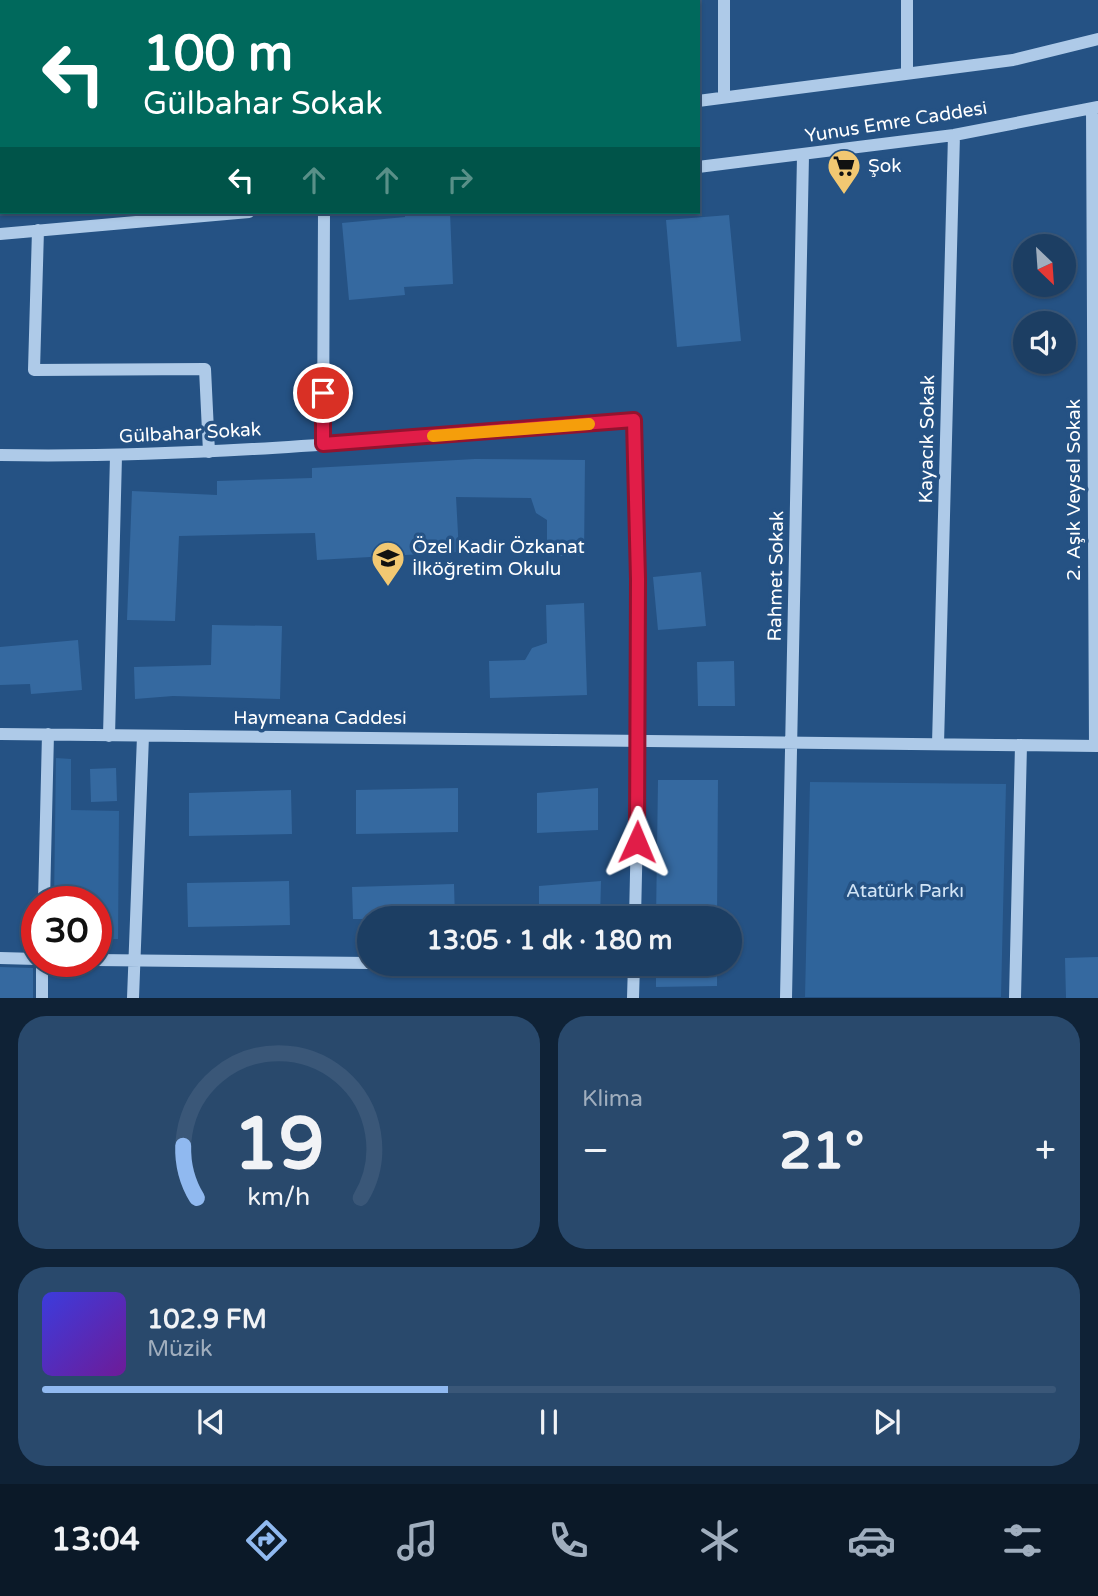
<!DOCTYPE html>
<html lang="tr">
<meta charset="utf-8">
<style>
:root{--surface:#1c3e63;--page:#29496c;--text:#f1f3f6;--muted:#a0aebe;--line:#3a5778;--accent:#90b9f0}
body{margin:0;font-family:"Varela Round",sans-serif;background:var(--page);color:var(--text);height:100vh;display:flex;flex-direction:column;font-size:26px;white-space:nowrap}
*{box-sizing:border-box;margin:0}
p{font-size:23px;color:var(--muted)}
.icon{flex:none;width:38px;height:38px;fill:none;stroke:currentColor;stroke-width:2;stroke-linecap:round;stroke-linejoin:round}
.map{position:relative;height:998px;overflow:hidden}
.side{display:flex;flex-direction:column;gap:18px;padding:18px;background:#0f2236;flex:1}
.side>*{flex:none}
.banner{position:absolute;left:0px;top:0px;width:700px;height:214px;box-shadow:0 2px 5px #0004,0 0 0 2px var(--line);background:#00695c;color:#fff;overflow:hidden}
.needle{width:46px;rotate:155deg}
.controls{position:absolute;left:1013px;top:234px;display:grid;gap:14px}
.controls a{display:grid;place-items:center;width:63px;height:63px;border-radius:50%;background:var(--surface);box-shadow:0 2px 5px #0004,0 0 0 2px var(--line);font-size:35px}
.speed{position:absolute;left:21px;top:886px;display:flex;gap:14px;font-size:35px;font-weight:700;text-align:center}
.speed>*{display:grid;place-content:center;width:91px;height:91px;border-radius:50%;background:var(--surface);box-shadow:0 2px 5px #0004,0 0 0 2px var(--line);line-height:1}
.speed .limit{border:10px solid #d22;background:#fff;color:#111}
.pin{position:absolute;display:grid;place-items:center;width:60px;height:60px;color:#fff;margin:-30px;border:4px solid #fff;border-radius:50%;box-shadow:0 2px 7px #0007}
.me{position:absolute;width:77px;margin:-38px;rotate:1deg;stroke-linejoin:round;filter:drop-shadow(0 0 5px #0008)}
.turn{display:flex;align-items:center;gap:24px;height:147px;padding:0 28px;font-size:32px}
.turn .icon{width:91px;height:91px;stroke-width:2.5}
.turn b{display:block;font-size:49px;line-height:60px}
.lanes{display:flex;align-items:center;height:66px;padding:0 28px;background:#0003;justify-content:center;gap:35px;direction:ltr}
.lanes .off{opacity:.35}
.big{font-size:52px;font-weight:700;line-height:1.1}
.side .card{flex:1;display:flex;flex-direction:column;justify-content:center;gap:10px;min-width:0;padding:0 24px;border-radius:28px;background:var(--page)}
.side .dial{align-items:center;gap:0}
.dial svg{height:182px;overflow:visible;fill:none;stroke:var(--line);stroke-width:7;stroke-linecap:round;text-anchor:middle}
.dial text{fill:var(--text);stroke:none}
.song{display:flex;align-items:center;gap:21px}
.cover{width:84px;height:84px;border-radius:10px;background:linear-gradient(135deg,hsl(240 70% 55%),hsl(280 70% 35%))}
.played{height:7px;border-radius:4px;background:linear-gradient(90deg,var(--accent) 40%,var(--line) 40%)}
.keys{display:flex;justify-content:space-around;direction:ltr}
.heat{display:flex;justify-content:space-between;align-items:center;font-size:38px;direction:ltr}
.side .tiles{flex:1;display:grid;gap:18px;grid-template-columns:1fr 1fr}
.card:last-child{grid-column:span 2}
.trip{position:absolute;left:357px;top:906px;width:385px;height:70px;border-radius:35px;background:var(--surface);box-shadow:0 2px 5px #0004,0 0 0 2px var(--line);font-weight:700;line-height:70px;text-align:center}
.tabs{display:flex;height:112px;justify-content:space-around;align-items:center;background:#0b1928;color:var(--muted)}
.tabs .icon{width:49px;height:49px}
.tabs .selected{color:var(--accent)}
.tabs b{font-size:32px;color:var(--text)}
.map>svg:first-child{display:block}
.green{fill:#2f649b}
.building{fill:#3569a0}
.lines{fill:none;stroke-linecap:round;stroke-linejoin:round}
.minor{stroke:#aecae8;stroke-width:12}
.route-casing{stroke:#92132f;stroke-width:18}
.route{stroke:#e11d48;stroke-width:12}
.slow{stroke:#f59e0b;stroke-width:12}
.labels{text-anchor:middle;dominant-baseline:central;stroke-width:7;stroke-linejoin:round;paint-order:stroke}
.street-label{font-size:19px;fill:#fff;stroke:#255284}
.poi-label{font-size:19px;fill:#fff;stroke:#255284;text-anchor:start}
.park-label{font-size:19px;fill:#d1e4f6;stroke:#255284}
</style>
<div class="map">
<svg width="1098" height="998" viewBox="0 0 1098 998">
<rect width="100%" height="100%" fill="#255284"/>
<path class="green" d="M56,758L71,759V810L119,811L118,939H96V901H54Z
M810,782L1006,784L1001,997H805Z"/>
<path class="building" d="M405,212H450L453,284L404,287L405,295L349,300L342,223L405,217Z
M729,215L741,341L677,347L666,220Z
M475,459L585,460L584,556H547V520L536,513L531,498L456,497L459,552L317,560L315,533L179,536L175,621L127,620L132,491L217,495V481L312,478V468Z
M701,572L706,626L658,630L653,577Z
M584,603L587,695L490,698L489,661L525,660L532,648L547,643L546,605Z
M212,625L282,626L280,699L173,696L135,699L134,667L211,665Z
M78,640L82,690L31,694L30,684L0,685V647Z
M734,661L735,706H698L697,662Z
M116,768L117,801L91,802L90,769Z
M658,780H718L717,919H656Z
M458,788V832L356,834V790Z
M598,788V830L537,833V793Z
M291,790L292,834L189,836V793Z
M289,881L290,925L188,927L187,883Z
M601,881L600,919H539V886Z
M454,884L455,919H353L352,887Z
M1098,957V998H1066L1065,958Z
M656,964H717V986L656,987Z
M0,967L33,968V998H0Z"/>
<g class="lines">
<path class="minor" d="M544,0V2
M724,0V97
M51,2V0
M179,2V0
M342,2V0
M358,2L374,0
M0,14H2
M907,73V0
M698,101L1013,60L1098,39
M1092,108L1095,746
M698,167L954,135L1098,107
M0,183H2
M38,230L34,370L205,369L209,452
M0,234L249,212
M323,444L324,212
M0,455C212,459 423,436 634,420L639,739L635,919
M0,734L1098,746
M109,736L116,456
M938,744L954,135
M44,901L48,734
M0,958L37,959
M96,960L369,963
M431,964L634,967
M42,998V961
M133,998L143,736
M633,998L634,964
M786,998L803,156
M1015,998L1021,745"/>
</g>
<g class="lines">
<defs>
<path id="route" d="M323,393V444L634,420L638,579L637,842"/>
</defs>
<use href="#route" class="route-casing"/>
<use href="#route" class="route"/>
<path class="slow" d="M433,436L589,424"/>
</g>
<defs>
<symbol id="supermarket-pin" viewBox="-11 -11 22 30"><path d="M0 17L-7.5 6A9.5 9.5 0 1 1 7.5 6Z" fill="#f2c872" stroke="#255284"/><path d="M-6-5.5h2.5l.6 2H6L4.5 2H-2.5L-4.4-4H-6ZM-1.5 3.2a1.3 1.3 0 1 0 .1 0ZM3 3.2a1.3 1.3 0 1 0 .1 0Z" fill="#111"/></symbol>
<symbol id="school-pin" viewBox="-11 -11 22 30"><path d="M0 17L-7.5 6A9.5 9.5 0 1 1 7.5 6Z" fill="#f2c872" stroke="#255284"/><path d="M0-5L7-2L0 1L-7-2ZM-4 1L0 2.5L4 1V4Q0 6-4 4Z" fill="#111"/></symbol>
</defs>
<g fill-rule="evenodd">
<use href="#supermarket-pin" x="825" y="147" width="38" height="52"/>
<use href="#school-pin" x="369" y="539" width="38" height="52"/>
</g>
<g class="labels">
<g class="street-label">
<text transform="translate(896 122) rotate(-9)">Yunus Emre Caddesi</text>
<text transform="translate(190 433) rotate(-3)">Gülbahar Sokak</text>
<text transform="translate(927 439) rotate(-89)">Kayacık Sokak</text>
<text transform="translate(1074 490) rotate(-90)">2. Aşık Veysel Sokak</text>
<text transform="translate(776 576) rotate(-89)">Rahmet Sokak</text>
<text x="320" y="718">Haymeana Caddesi</text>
</g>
<g class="poi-label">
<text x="868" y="166">Şok</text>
<text x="412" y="547">Özel Kadir Özkanat<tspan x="412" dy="22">İlköğretim Okulu</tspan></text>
</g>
<g class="park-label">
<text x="905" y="891">Atatürk Parkı</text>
</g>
</g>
</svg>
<div class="controls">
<a><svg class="needle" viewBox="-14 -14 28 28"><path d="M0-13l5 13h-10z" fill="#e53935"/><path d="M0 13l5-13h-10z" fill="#a0aebe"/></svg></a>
<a><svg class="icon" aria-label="sound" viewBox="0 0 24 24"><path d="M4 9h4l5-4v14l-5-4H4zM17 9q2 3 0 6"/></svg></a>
</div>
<div class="speed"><div class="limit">30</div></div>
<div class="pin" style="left:323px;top:393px;background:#d93025"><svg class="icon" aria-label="arrive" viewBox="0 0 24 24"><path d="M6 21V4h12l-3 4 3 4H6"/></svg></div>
<svg class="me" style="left:637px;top:842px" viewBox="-20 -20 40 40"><path d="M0-17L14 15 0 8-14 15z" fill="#e11d48" stroke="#fff" stroke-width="4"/></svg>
<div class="trip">13:05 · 1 dk · 180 m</div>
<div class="banner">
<div class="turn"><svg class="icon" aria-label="left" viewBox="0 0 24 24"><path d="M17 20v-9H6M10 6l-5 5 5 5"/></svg><div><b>100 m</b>Gülbahar Sokak</div></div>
<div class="lanes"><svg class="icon" aria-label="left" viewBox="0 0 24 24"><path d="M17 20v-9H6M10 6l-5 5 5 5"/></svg><svg class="icon off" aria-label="ahead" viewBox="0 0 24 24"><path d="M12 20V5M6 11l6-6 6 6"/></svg><svg class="icon off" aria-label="ahead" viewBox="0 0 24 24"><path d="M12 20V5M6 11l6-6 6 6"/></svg><svg class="icon off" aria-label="right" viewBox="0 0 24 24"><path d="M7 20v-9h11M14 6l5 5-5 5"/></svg></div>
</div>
</div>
<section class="side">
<div class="tiles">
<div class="card dial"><svg viewBox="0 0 100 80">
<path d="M14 69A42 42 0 1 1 86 69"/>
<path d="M14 69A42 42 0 0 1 8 46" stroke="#90b9f0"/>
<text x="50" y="56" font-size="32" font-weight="700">19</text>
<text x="50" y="72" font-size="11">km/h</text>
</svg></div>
<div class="card"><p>Klima</p>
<div class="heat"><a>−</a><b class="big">21°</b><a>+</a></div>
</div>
<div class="card">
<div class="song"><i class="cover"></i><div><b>102.9 FM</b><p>Müzik</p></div></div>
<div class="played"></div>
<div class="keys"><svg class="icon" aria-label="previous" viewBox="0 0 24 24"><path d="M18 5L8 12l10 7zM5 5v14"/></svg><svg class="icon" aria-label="pause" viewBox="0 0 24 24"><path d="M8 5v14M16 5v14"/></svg><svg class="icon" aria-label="next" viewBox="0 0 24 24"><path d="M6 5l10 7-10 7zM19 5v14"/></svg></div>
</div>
</div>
</section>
<nav class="tabs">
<b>13:04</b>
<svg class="icon selected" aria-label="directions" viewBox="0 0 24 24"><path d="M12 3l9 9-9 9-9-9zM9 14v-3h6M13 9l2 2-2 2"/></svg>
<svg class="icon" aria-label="music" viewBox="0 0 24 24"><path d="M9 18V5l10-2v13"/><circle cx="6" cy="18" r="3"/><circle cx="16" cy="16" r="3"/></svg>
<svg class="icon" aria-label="phone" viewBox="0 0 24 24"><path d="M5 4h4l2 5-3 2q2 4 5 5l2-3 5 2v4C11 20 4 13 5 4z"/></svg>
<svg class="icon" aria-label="climate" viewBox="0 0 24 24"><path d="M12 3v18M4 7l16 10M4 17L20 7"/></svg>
<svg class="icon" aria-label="car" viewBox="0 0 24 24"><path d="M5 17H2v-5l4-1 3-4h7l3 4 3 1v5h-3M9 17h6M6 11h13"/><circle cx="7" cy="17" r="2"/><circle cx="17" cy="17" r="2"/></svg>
<svg class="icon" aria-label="filters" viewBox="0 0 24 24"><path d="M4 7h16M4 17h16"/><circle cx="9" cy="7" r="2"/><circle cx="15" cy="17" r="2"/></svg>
</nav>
